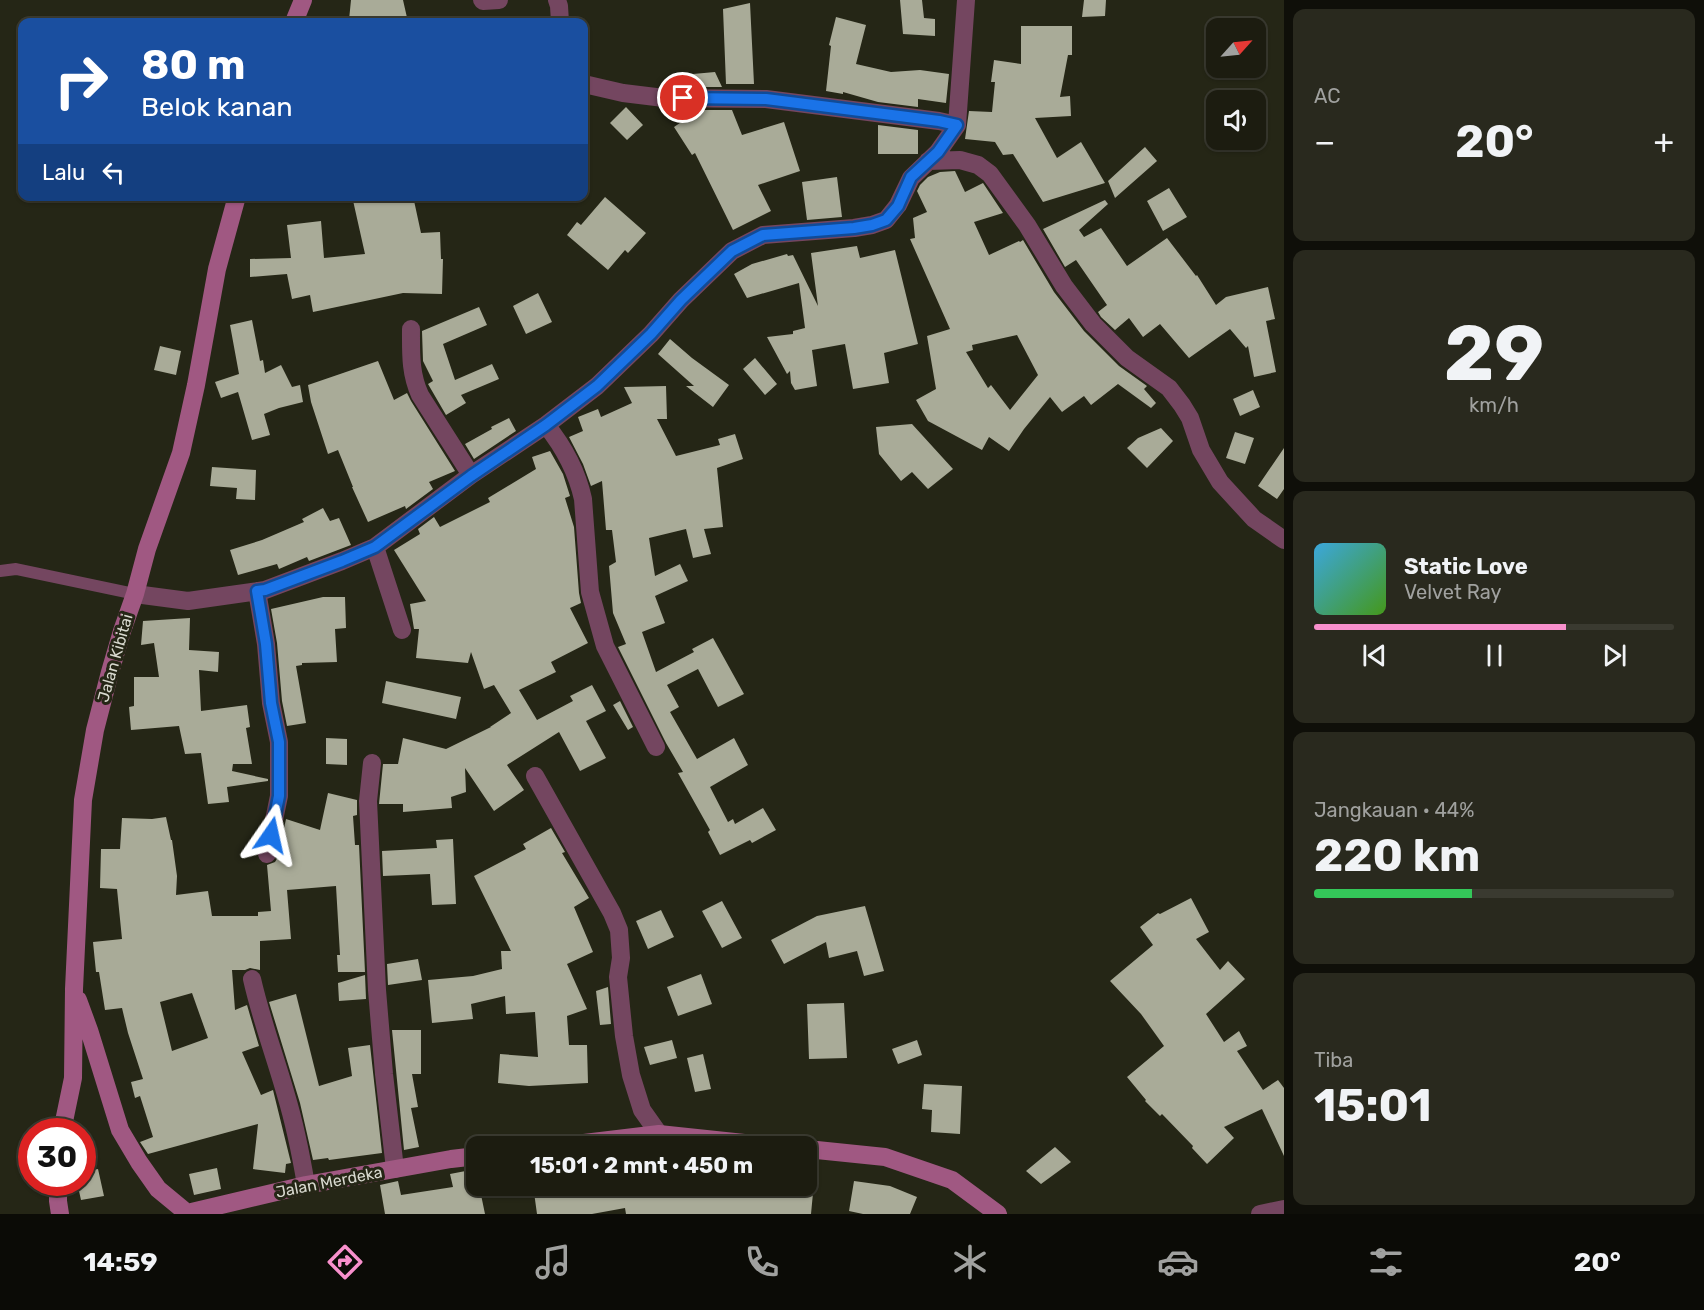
<!DOCTYPE html>
<html lang="id">
<meta charset="utf-8">
<style>
:root{--surface:#1c1c10;--page:#29291e;--text:#f1f3f6;--muted:#a0a19f;--line:#3a3a30;--accent:#f890cc}
body{margin:0;font-family:Rubik,sans-serif;background:var(--page);color:var(--text);height:100vh;display:flex;flex-direction:column;font-size:22px;white-space:nowrap}
*{box-sizing:border-box;margin:0}
p{font-size:20px;color:var(--muted)}
.icon{flex:none;width:33px;height:33px;fill:none;stroke:currentColor;stroke-width:2;stroke-linecap:round;stroke-linejoin:round}
.map{position:relative;flex:1;overflow:hidden}
.details{display:flex;flex-direction:column;gap:9px;padding:9px;background:#0f0f09;width:420px}
.details>*{flex:none}
.hud{position:absolute;left:18px;top:18px;width:570px;height:183px;border-radius:12px;box-shadow:0 2px 4px #0004,0 0 0 2px var(--line);background:#1a4fa0;color:#fff;overflow:hidden}
.needle{width:39px;rotate:63deg}
.controls{position:absolute;left:1206px;top:18px;display:grid;gap:12px}
.controls a{display:grid;place-items:center;width:60px;height:60px;border-radius:12px;background:var(--surface);box-shadow:0 2px 4px #0004,0 0 0 2px var(--line);font-size:30px}
.speed{position:absolute;left:18px;top:1118px;display:flex;gap:12px;font-size:30px;font-weight:700;text-align:center}
.speed>*{display:grid;place-content:center;width:78px;height:78px;border-radius:50%;background:var(--surface);box-shadow:0 2px 4px #0004,0 0 0 2px var(--line);line-height:1}
.speed .limit{border:9px solid #d22;background:#fff;color:#111}
.pin{position:absolute;display:grid;place-items:center;width:51px;height:51px;color:#fff;margin:-26px;border:3px solid #fff;border-radius:50%;box-shadow:0 2px 6px #0007}
.me{position:absolute;width:66px;margin:-33px;rotate:11deg;stroke-linejoin:round;filter:drop-shadow(0 0 4px #0008)}
.turn{display:flex;align-items:center;gap:21px;height:126px;padding:0 24px;font-size:27px}
.turn .icon{width:78px;height:78px;stroke-width:2.5}
.turn b{display:block;font-size:42px;line-height:51px}
.then{display:flex;align-items:center;height:57px;padding:0 24px;background:#0003;gap:12px;font-size:22px}
.big{font-size:45px;font-weight:700;line-height:1.1}
.details .tile{flex:1;display:flex;flex-direction:column;justify-content:center;gap:9px;min-width:0;padding:0 21px;border-radius:12px;background:var(--page)}
.details .dial{align-items:center;gap:0}
.dial b{font-size:78px;line-height:1}
.song{display:flex;align-items:center;gap:18px}
.cover{width:72px;height:72px;border-radius:9px;background:linear-gradient(135deg,hsl(200 70% 55%),hsl(100 70% 35%))}
.played{height:6px;border-radius:3px;background:linear-gradient(90deg,var(--accent) 70%,var(--line) 70%)}
.keys{display:flex;justify-content:space-around;direction:ltr}
.heat{display:flex;justify-content:space-between;align-items:center;font-size:33px;direction:ltr}
.charge{height:9px;border-radius:4px;background:linear-gradient(90deg,#34c759 44%,var(--line) 0)}
.trip{position:absolute;left:466px;top:1136px;width:351px;height:60px;border-radius:12px;background:var(--surface);box-shadow:0 2px 4px #0004,0 0 0 2px var(--line);font-weight:700;line-height:60px;text-align:center}
.menu{display:flex;height:96px;justify-content:space-around;align-items:center;background:#0b0b06;color:var(--muted)}
.menu .icon{width:42px;height:42px}
.menu .on{color:var(--accent)}
.menu b{font-size:27px;color:var(--text)}
main{display:flex;flex:1;min-height:0}
.map>svg:first-child{display:block}
.building{fill:#a9ab98;fill-rule:evenodd}
.lines{fill:none;stroke-linecap:round;stroke-linejoin:round}
.lane{stroke:#744660;stroke-width:12}
.street{stroke:#744660;stroke-width:18}
.secondary{stroke:#a05882;stroke-width:18}
.route-casing{stroke:#114b97;stroke-width:15}
.route{stroke:#1a73e8;stroke-width:10}
.labels{text-anchor:middle;dominant-baseline:central;stroke-width:6;stroke-linejoin:round;paint-order:stroke}
.street-label{font-size:16px;fill:#d8d9cf;stroke:#252616}
</style>
<main>
<div class="map">
<svg width="1284" height="1214" viewBox="0 0 1284 1214">
<rect width="100%" height="100%" fill="#252616"/>
<path class="building" d="M351,0H403L408,22L349,20Z
M900,0H922L924,18L935,19V36L903,34Z
M1084,0H1106L1105,16L1082,17Z
M750,3L754,84H726L723,9Z
M836,17L866,25L856,64L891,72L920,70L949,74L946,103L918,99V107L878,102L843,92V94L826,91L831,46L829,45Z
M1021,26H1072V55H1068L1060,97L1070,96L1071,116L1035,118L1057,158L1081,142L1105,183L1043,202L1013,154L1003,155L995,142L965,139L969,111L992,112L995,82H991L994,60L1021,64Z
M715,72L722,87H694L693,74Z
M626,107L643,125L627,140L610,123Z
M695,110H732L742,135L784,122L800,171L758,185L771,211L733,230L695,153L692,155L674,127L696,112Z
M878,125L918,130V154H878Z
M1145,147L1157,161L1115,198L1108,181Z
M955,171L965,192L983,183L1003,213L974,222L989,255L1019,241L1020,242L1023,240L1054,292L1084,331L1119,366L1147,386L1144,389L1156,403L1151,408L1118,384L1091,405L1084,396L1062,412L1050,397L1024,429L1009,451L989,437L982,450L928,421L916,400L936,389L927,336L950,329L910,239L915,238L913,218L927,212L917,191L920,185L928,177L940,172ZM1017,335L1038,375L1010,410L991,385L988,388L966,352L973,350L972,345Z
M837,177L842,217L807,220L802,182Z
M1169,188L1187,217L1163,231L1147,201Z
M352,196H383L384,201L403,196H413L421,233L440,232L441,259H443L442,294L403,293L313,312L310,295L292,299L287,274L250,277V259L291,258L287,225L321,221L324,258L365,254Z
M605,197L646,233L628,253L625,250L608,270L567,235L577,222L581,225Z
M1105,200L1108,204L1079,230L1084,237L1101,228L1127,266L1167,238L1196,276L1197,275L1216,305L1226,297L1268,287L1275,319L1266,321L1276,372L1254,377L1248,346L1246,348L1230,329L1189,358L1160,324L1143,337L1129,318L1115,330L1101,317L1098,312L1107,305L1076,260L1065,267L1043,229Z
M857,246L860,258L895,250L918,344L884,353L889,383L853,389L845,344L812,350L817,386L795,390L791,383L790,371L787,374L767,337L793,334V331L805,328L799,283L747,298L734,274L752,264L787,254L788,256L793,255L818,306L811,253Z
M538,293L552,322L526,334L513,306Z
M479,307L487,325L443,344L455,380L492,364L499,379L461,395L466,403L446,415L428,384L433,381L423,361L422,331Z
M252,320L260,361L263,360L265,373L281,365L292,387L300,385L303,402L279,408L264,414L270,435L252,440L238,392L221,398L215,382L239,374L230,325Z
M670,339L692,358L729,385L713,407L686,386H694L658,354Z
M160,346L181,351L176,375L154,370Z
M755,358L777,384L765,395L743,369Z
M378,361L394,400L407,393L411,401L455,471L429,482L433,489L406,509L405,506L368,522L352,487H353L338,450L328,454L311,402L308,385Z
M666,386L667,419H657L676,456L720,445L718,439L735,434L743,459L717,468L723,527L704,529L711,554L693,558L686,529L649,538L655,576L680,564L688,581L655,596L665,623L642,632L656,672L694,652L692,649L713,638L744,694L718,707L698,669L667,685L679,707L670,712L697,759L734,738L748,765L710,787L728,822L733,819L735,824L763,808L776,830L752,843L750,840L720,855L708,832L710,830L678,773L683,772L666,743L618,647L626,644L613,613L609,566L616,562L612,530H606L602,481L591,486L583,464L569,437L583,431L578,417L598,409L601,417L632,403L624,387Z
M1253,390L1260,407L1240,416L1233,399Z
M509,418L516,431L474,459L465,444L492,429L491,427Z
M912,424L953,469L928,489L912,472L901,481L879,454L876,427Z
M1161,428L1173,441L1147,468L1127,448L1138,438Z
M1235,432L1254,438L1245,464L1226,458Z
M1284,448V489L1277,499L1258,486Z
M550,451L563,474L570,496L565,498L574,527L579,593L581,603L570,608L588,643L551,662L556,672L519,690L537,720L573,701L570,696L592,685L606,711L586,721L606,758L580,771L559,732L507,765L524,790L494,811L465,768L466,792L451,797L452,808L403,812V804H379L383,764H398L403,738L446,749L491,727H490L511,713L494,685L484,689L471,652L468,663L416,658L419,629H414L410,604L426,601L394,550L420,534L418,529L434,517L440,527L490,502L488,498L536,469L532,457Z
M212,467L256,470L255,500L236,499L237,488L210,486Z
M323,508L330,521L339,518L351,545L309,561L307,557L279,569L277,564L238,575L230,550L262,540L304,522L302,519Z
M323,597H345L346,628L335,629L337,662L302,663V665L296,666L306,723L287,726L282,701L277,643L271,609Z
M190,618L189,650L219,652L218,672L199,670L201,711L247,705L250,727L246,728L252,764H233L232,771L268,779V781L227,787L229,802L208,804L201,753L185,754L179,726L131,730L129,707L134,706V677H159L154,643L141,645L143,621Z
M386,681L461,697L456,719L382,703Z
M620,701L633,727L628,730L613,705Z
M326,738L347,739V765L326,764Z
M328,793L357,800V815L353,816L355,845H359L365,972H338L337,955H340L336,886L287,890L291,939L260,941V970L250,968L245,970H232L235,1010L247,1005L259,1046L242,1052L261,1095L273,1090L291,1163L286,1164L285,1173L253,1169L258,1124L148,1154L140,1142L153,1137L140,1096L135,1098L131,1082L143,1079L128,1033L122,1008L105,1010L99,972H96L93,942L122,939L117,889L100,888L101,849H120L122,818L152,819L166,817L171,840H172L177,876L176,895L208,891L212,916H258V912L271,911L267,865L275,862L278,857L286,819L320,830ZM192,993L208,1038L172,1051L160,1002Z
M551,828L565,852L562,853L589,898L574,907L593,952L567,964L587,1009L567,1016L569,1045H587L588,1083L529,1086L498,1083L500,1054L538,1057L535,1012L506,1014L505,996L471,1004L473,1019L432,1023L428,980L473,976L502,969L501,951H511L474,876L526,849L523,844Z
M453,839L456,904L432,905L430,874L383,876L382,851L437,848L436,840Z
M1191,898L1209,932L1196,939L1220,970L1228,961L1245,979L1206,1014L1224,1042L1239,1031L1247,1046L1237,1051L1263,1090L1278,1080L1284,1088V1156L1262,1109L1224,1127L1234,1138L1207,1164L1192,1148L1193,1146L1162,1114L1160,1116L1145,1101L1146,1100L1127,1077L1164,1046L1141,1014L1110,981L1153,945L1140,927L1158,913L1160,914Z
M722,901L742,938L722,948L702,911Z
M865,906L884,971L864,976L857,951L829,958L826,942L784,964L771,940L817,916Z
M661,910L674,937L648,949L636,921Z
M418,959L422,980L388,985L387,964Z
M701,974L712,1004L678,1016L667,987Z
M365,975L366,999L339,1001L338,983Z
M608,987L611,1024L600,1025L596,991Z
M296,994L319,1086L352,1076L348,1048L370,1045L382,1153L329,1160L328,1158L313,1160L300,1103L269,1002Z
M844,1003L847,1058L809,1059L807,1004Z
M392,1030H421V1074H412L418,1107L411,1108L419,1147L404,1150Z
M672,1040L677,1058L650,1065L644,1047Z
M917,1040L922,1055L898,1064L892,1049Z
M703,1054L711,1089L695,1092L687,1058Z
M924,1084L962,1086L960,1134L931,1132L932,1110L922,1109Z
M1055,1147L1071,1162L1041,1184L1026,1171Z
M217,1168L221,1189L194,1195L189,1174Z
M98,1169L104,1196L81,1200L77,1182H82V1172Z
M476,1169L477,1185H479L485,1214H385L380,1185L398,1181L401,1195L453,1187L450,1174Z
M854,1181L890,1186L917,1197L910,1214H863L849,1211Z
M533,1185H716V1187L737,1185H780L781,1189L813,1193L811,1214H626L625,1208L592,1214H537Z"/>
<g class="lines">
<path class="lane" d="M0,571L16,569L135,594"/>
<path class="street" d="M482,0L483,1L499,0
M557,0L559,6L560,22
M584,84L623,93L664,98L766,99L939,121L957,125
M928,161L960,160L978,165L990,174L1027,225L1064,286L1093,324L1127,358L1169,388L1182,405L1190,418L1201,450L1220,482L1254,519L1284,540
M411,329C411,353 410,373 420,395L471,475
M546,425C563,446 577,472 583,499L590,592L605,646L656,747
M375,547L402,630
M257,591L266,644L271,703L279,742V796L267,854
M135,594L188,601L265,590L342,561L375,547L471,475L546,425L597,386L651,334L681,300L732,251L763,235L854,228L872,225L886,220L898,205L911,178L938,152L957,125L966,0
M372,763L368,801L377,990L384,1074L395,1169
M535,776L612,913L619,930L621,958L618,977L624,1036L631,1075L642,1110L659,1134
M252,979C261,1019 275,1056 286,1095C295,1125 301,1155 306,1185
M1260,1214L1284,1209"/>
<path class="secondary" d="M294,22L303,0
M78,1000L89,1030L120,1130L139,1162L158,1189L187,1213
M62,1131L73,1078L74,989L83,800L95,730L110,672L122,631L135,594L147,549L181,453L196,385L217,269L237,196
M559,1146L659,1134L774,1146
M807,1149L885,1157L952,1180L998,1214
M58,1182V1201L60,1214
M183,1214L306,1185L451,1159L477,1156"/>
</g>
<g class="lines">
<defs>
<path id="route" d="M271,835L279,796V742L271,703L266,644L257,591L265,590L342,561L375,547L471,476L546,425L597,386L651,334L681,300L732,251L763,235L854,228L872,225L886,220L898,206L911,177L938,152L957,125L939,121L766,99L683,98"/>
</defs>
<use href="#route" class="route-casing"/>
<use href="#route" class="route"/>
</g>
<g class="labels">
<g class="street-label">
<text transform="translate(115 658) rotate(-74)">Jalan Kibitai</text>
<text transform="translate(329 1182) rotate(-11)">Jalan Merdeka</text>
</g>
</g>
</svg>
<div class="controls">
<a><svg class="needle" viewBox="-14 -14 28 28"><path d="M0-13l5 13h-10z" fill="#e53935"/><path d="M0 13l5-13h-10z" fill="#a0a19f"/></svg></a>
<a><svg class="icon" aria-label="sound" viewBox="0 0 24 24"><path d="M4 9h4l5-4v14l-5-4H4zM17 9q2 3 0 6"/></svg></a>
</div>
<div class="speed"><div class="limit">30</div></div>
<div class="pin" style="left:683px;top:98px;background:#d93025"><svg class="icon" aria-label="arrive" viewBox="0 0 24 24"><path d="M6 21V4h12l-3 4 3 4H6"/></svg></div>
<svg class="me" style="left:271px;top:835px" viewBox="-20 -20 40 40"><path d="M0-17L14 15 0 8-14 15z" fill="#1a73e8" stroke="#fff" stroke-width="4"/></svg>
<div class="trip">15:01 · 2 mnt · 450 m</div>
<div class="hud">
<div class="turn"><svg class="icon" aria-label="right" viewBox="0 0 24 24"><path d="M7 20v-9h11M14 6l5 5-5 5"/></svg><div><b>80 m</b>Belok kanan</div></div>
<div class="then">Lalu<svg class="icon" aria-label="left" viewBox="0 0 24 24"><path d="M17 20v-9H6M10 6l-5 5 5 5"/></svg></div>
</div>
</div>
<section class="details">
<div class="tile"><p>AC</p>
<div class="heat"><a>−</a><b class="big">20°</b><a>+</a></div>
</div>
<div class="tile dial"><b>29</b><p>km/h</p></div>
<div class="tile">
<div class="song"><i class="cover"></i><div><b>Static Love</b><p>Velvet Ray</p></div></div>
<div class="played"></div>
<div class="keys"><svg class="icon" aria-label="previous" viewBox="0 0 24 24"><path d="M18 5L8 12l10 7zM5 5v14"/></svg><svg class="icon" aria-label="pause" viewBox="0 0 24 24"><path d="M8 5v14M16 5v14"/></svg><svg class="icon" aria-label="next" viewBox="0 0 24 24"><path d="M6 5l10 7-10 7zM19 5v14"/></svg></div>
</div>
<div class="tile"><p>Jangkauan · 44%</p><b class="big">220 km</b><div class="charge"></div></div>
<div class="tile"><p>Tiba</p><b class="big">15:01</b></div>
</section>
</main>
<nav class="menu">
<b>14:59</b>
<svg class="icon on" aria-label="directions" viewBox="0 0 24 24"><path d="M12 3l9 9-9 9-9-9zM9 14v-3h6M13 9l2 2-2 2"/></svg>
<svg class="icon" aria-label="music" viewBox="0 0 24 24"><path d="M9 18V5l10-2v13"/><circle cx="6" cy="18" r="3"/><circle cx="16" cy="16" r="3"/></svg>
<svg class="icon" aria-label="phone" viewBox="0 0 24 24"><path d="M5 4h4l2 5-3 2q2 4 5 5l2-3 5 2v4C11 20 4 13 5 4z"/></svg>
<svg class="icon" aria-label="climate" viewBox="0 0 24 24"><path d="M12 3v18M4 7l16 10M4 17L20 7"/></svg>
<svg class="icon" aria-label="car" viewBox="0 0 24 24"><path d="M5 17H2v-5l4-1 3-4h7l3 4 3 1v5h-3M9 17h6M6 11h13"/><circle cx="7" cy="17" r="2"/><circle cx="17" cy="17" r="2"/></svg>
<svg class="icon" aria-label="filters" viewBox="0 0 24 24"><path d="M4 7h16M4 17h16"/><circle cx="9" cy="7" r="2"/><circle cx="15" cy="17" r="2"/></svg>
<b>20°</b>
</nav>
